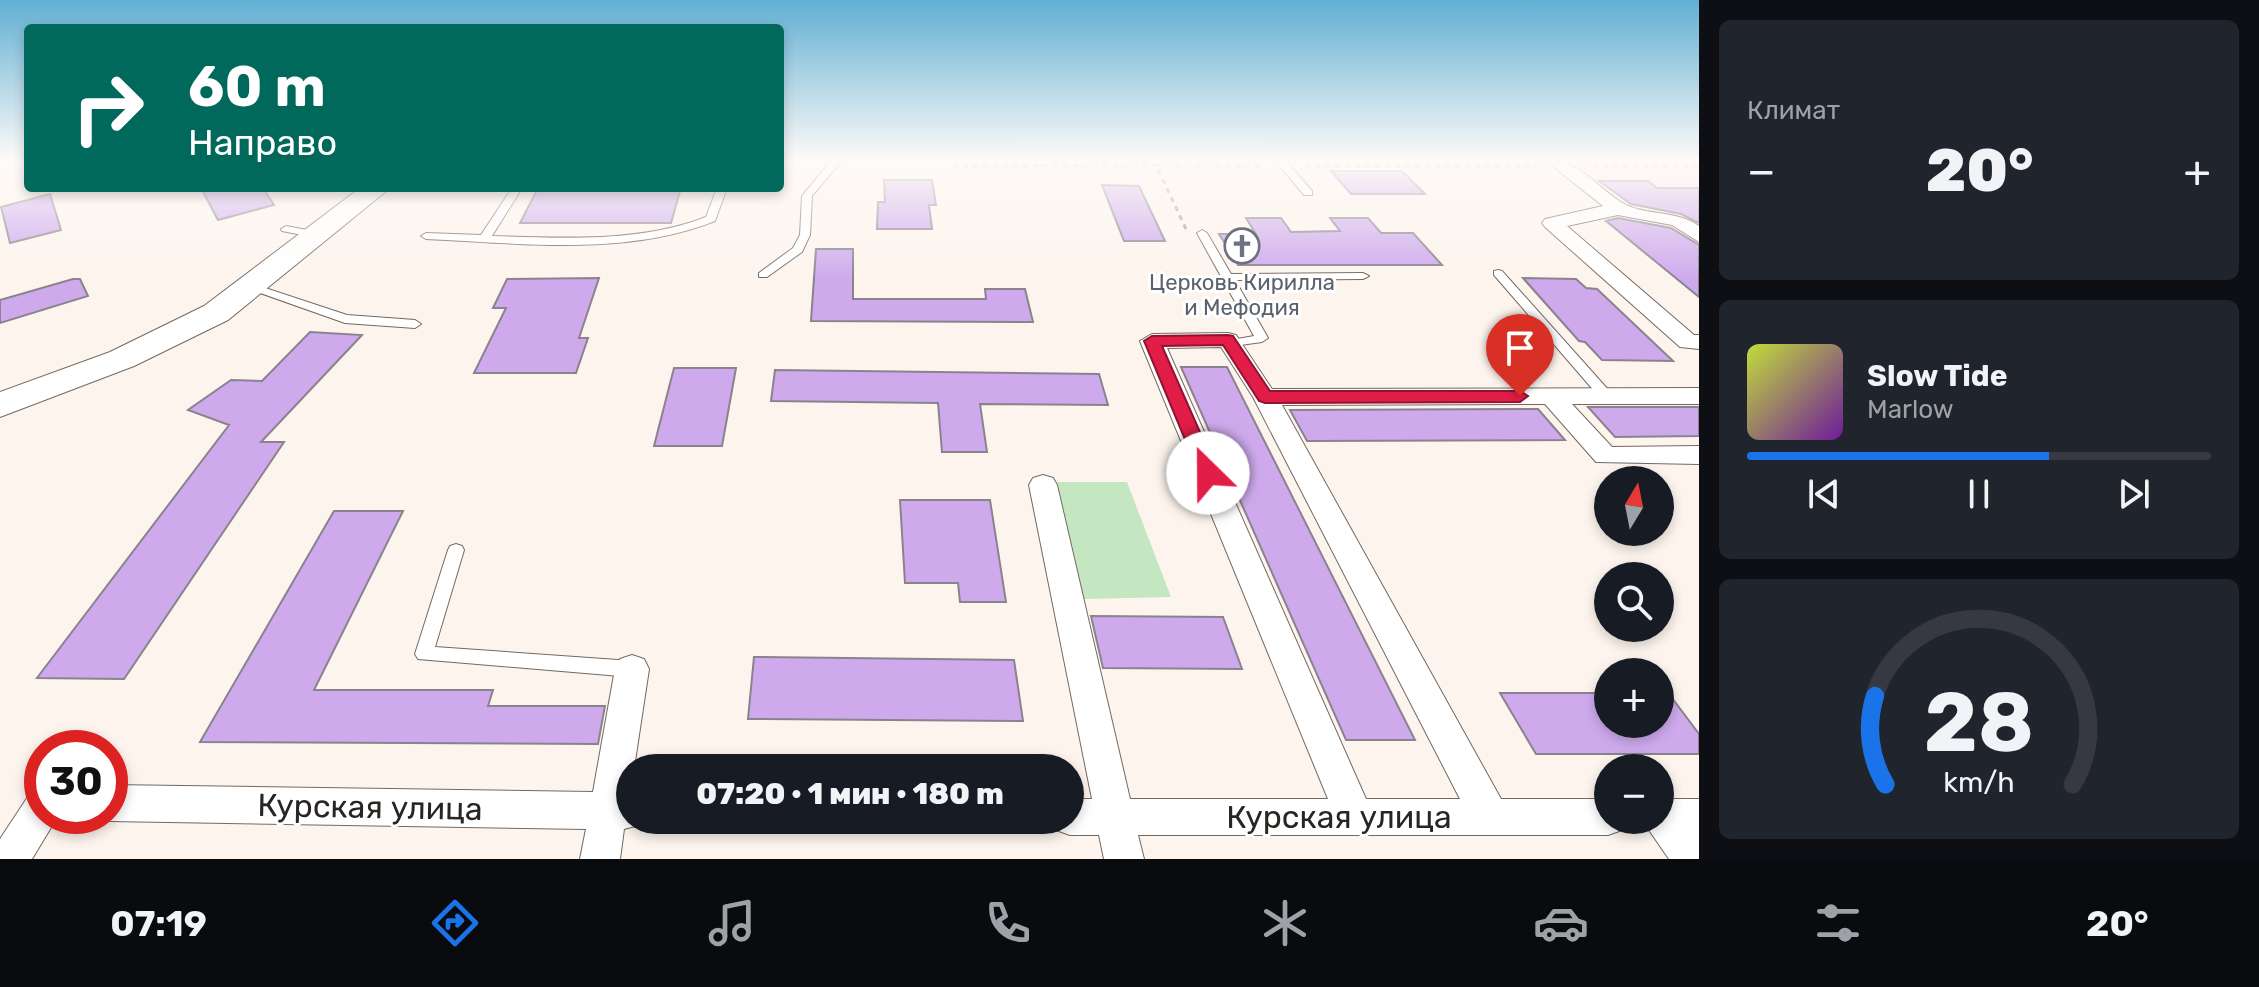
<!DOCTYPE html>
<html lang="ru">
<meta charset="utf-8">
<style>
:root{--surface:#171b24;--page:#20242c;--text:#f1f3f6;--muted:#9ea1a6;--line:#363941;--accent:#1a73e8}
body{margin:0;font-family:Rubik,sans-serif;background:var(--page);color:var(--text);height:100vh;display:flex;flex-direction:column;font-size:30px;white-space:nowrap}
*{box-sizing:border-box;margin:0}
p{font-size:26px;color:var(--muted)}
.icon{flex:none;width:44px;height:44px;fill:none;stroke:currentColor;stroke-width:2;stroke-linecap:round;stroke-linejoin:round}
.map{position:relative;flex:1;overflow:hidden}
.sheet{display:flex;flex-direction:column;gap:20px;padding:20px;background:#0d0f14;width:560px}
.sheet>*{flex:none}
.hud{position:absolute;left:24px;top:24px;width:760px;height:168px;border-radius:8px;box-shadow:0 4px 12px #0003;background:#00695c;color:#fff;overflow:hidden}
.needle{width:52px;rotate:10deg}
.controls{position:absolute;left:1594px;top:466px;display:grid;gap:16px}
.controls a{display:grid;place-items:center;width:80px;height:80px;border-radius:50%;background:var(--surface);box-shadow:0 4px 12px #0003;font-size:40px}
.speed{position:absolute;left:24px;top:730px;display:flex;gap:16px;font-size:40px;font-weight:700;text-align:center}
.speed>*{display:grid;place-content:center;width:104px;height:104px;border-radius:50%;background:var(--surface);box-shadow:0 4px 12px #0003;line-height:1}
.speed .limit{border:12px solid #d22;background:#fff;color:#111}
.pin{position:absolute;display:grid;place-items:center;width:68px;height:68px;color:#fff;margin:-82px -34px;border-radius:50% 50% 50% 0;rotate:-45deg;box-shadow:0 0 8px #0007}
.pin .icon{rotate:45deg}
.me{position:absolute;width:88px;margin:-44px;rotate:337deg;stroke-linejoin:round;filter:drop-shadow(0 0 6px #0008)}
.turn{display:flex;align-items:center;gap:28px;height:168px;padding:0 32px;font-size:36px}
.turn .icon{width:104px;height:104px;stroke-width:2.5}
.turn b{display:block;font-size:56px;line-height:68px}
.big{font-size:60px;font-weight:800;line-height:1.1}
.sheet .widget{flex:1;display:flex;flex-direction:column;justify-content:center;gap:12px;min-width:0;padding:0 28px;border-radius:12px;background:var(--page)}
.sheet .dial{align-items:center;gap:0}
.dial svg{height:208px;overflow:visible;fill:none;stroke:var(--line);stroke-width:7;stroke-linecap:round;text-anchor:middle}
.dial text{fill:var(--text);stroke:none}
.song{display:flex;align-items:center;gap:24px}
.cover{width:96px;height:96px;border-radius:12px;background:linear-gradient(135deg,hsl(70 70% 55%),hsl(280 70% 35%))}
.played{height:8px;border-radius:4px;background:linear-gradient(90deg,var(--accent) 65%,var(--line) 65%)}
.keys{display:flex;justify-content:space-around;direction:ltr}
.heat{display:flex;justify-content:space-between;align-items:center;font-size:44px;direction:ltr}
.trip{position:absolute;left:616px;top:754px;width:468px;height:80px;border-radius:40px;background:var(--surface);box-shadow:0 4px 12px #0003;font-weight:800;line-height:80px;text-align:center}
.tabs{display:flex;height:128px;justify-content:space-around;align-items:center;background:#090b0e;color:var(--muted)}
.tabs .icon{width:56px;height:56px}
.tabs .selected{color:var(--accent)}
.tabs b{font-size:36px;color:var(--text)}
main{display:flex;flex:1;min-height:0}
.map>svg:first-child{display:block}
.commercial{fill:#fce4f1}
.green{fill:#c4e6c1}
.building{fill:#ceaaed;stroke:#89838e;stroke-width:2}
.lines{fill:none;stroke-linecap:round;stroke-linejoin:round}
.lane-casing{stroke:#736961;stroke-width:2}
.street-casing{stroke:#736961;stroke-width:2}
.secondary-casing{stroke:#736961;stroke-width:2}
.path{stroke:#a9a29c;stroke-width:3;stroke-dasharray:5 5;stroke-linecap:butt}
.lane{fill:#fff;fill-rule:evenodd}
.street{fill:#fff;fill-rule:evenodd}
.secondary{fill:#fff;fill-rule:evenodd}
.route{fill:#e11d48;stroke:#92132f;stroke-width:2}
.labels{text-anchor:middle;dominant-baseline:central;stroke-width:6;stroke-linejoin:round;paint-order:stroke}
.far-worship-label{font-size:22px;fill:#5b616d;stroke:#fff}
.near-street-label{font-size:32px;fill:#292522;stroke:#fff}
</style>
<main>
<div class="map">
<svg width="1699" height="859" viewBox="0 0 1699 859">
<rect width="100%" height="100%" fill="#fdf4ed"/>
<path class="commercial" d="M1580,167H1699V247L1643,205H1629Z"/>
<path class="green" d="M1057,482H1127L1171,597L1084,599Z"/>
<path class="building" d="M1331,171H1402L1425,194H1351Z
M884,180H932L936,205H929L932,229H877L878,202H885Z
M1599,181H1648L1657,188H1699V223L1681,214L1631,204Z
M1102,185L1139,186L1165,241H1124Z
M201,188H263L274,205L218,220Z
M538,188H681L671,223H520Z
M50,194L61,230L10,243L1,207Z
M1246,218H1281L1291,232L1340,231L1330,218H1368L1381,233H1413L1442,265H1238L1219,234H1256Z
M1618,218L1671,228L1699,245V297L1606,221Z
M816,249H853V299H986L985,289H1025L1033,322L811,321Z
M599,278L579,338H588L576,373H474L506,308H493L507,279Z
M1523,278L1576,279L1586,288L1597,289L1673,361L1602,360L1585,342L1579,341Z
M73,279H80L88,296L0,323V300Z
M310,332L362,335L261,442H284L124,679L37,678L229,425L188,410L231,380L262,381Z
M1181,367H1227L1415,740H1346Z
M674,368H736L722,446H654Z
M775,370L1099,374L1108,405L980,404L987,452H942L938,403L771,401Z
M1588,407H1699V436L1615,437Z
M1538,409L1565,440L1307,441L1290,410Z
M900,500H990L1006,602H960L958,583H905Z
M334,511H403L314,690H493L488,706H605L598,744L200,742Z
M1091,616L1223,617L1242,669L1103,668Z
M754,657L1014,660L1023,721L748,719Z
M1660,682L1699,734V754H1536L1500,693H1608V724H1660Z"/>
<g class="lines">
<defs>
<path id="lane" d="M832,160H842L812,196L810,235L802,252L767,277H759V273L793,248L800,235L802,196Z
M1275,160H1285L1312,191V195H1304Z
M512,188H522L492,236C563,238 639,243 706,217L717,188H727L715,221C624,257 521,243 426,239L421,236L426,233L481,235Z
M286,226L318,232L323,235L318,238L282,231L281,229Z
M1202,230L1207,233L1231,274L1363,273L1369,276L1363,279L1235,280L1268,338L1262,342L1226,347L1224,344L1226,341L1254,336L1197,233Z
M1498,270L1502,271L1612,394L1614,397L1612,400H1602L1494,275V271Z
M250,283L347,315L415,320L421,324L415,328L345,323L246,288L244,286Z
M456,544L462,546L464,550L435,647L632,661L638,664L641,669L638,674L632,677L418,659L415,654L448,550L450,546Z"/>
<path id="street" d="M1545,160C1579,159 1594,185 1621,202C1645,217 1675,209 1699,226V242L1672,225L1618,215L1567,226L1694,335H1699V349L1680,347L1545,227L1542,223L1545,219L1603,206Z
M1228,333L1236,335L1272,389L1699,388V404H1572L1612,447L1699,446V464L1596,462L1545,404L1282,405L1501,799H1608V820H1626L1622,830L1608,835H1138L1144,859H1104L1099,835H1070L1056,830L1052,820H1070V799H1092L1029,485L1033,478L1043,475L1053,478L1057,485L1130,799H1328L1140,341L1152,334ZM1221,347L1253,397L1460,799H1366L1167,348Z
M632,655L644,659L649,669L634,768H630V820H645L643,824L624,829L620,859H580L586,829L110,821L97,816H110V785L593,792L615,669L620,659Z
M42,790V816H58L32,859H0V839L29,795Z
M1660,799H1699V859H1669L1642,820H1660Z"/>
<path id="secondary" d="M360,188H390L228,320L134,366L0,417V392L110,352L204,306Z"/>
</defs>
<use href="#lane" class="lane-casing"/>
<use href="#street" class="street-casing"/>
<use href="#secondary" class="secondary-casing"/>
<path class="path" d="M953,166L1156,165
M1305,166H1537
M1593,166H1699
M1186,229L1156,165L1265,166"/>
<use href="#lane" class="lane"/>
<use href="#street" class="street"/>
<use href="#secondary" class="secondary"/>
</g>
<linearGradient id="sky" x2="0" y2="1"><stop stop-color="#61afd4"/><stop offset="0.57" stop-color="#fefaf7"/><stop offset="1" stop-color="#fefaf7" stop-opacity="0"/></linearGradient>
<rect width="1699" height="280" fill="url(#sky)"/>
<path class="route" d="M1228,335L1233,336L1270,391H1520L1528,396L1520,402L1265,403L1259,401L1223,345L1162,346L1218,473L1208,480L1199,473L1144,341L1152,336Z"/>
<defs>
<symbol id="church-ring" viewBox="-11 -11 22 22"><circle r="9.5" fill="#fff" stroke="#6b7280" stroke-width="1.5"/><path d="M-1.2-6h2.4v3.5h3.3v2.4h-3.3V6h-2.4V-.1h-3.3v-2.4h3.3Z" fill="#6b7280"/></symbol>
</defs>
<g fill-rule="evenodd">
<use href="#church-ring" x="1222" y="226" width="40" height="40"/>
</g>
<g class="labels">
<g class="far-worship-label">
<text x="1242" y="282">Церковь Кирилла<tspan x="1242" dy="25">и Мефодия</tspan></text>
</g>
<g class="near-street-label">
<text transform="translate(370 807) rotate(1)">Курская улица</text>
<text x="1339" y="817">Курская улица</text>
</g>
</g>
</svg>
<div class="controls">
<a><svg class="needle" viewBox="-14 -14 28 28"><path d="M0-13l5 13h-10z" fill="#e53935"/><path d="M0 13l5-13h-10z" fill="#9ea1a6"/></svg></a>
<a><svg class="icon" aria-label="search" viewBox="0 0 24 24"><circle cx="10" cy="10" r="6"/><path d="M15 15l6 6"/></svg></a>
<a>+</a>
<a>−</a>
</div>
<div class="speed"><div class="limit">30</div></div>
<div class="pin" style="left:1520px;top:396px;background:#d93025"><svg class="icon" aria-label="arrive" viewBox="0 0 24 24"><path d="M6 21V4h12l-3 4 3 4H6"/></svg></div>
<svg class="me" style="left:1208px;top:473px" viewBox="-20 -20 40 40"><circle r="19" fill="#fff"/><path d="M0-13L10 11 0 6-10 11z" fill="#e11d48"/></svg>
<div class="trip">07:20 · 1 мин · 180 m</div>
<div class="hud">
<div class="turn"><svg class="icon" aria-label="right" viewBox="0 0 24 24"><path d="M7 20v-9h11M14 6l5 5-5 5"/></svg><div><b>60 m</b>Направо</div></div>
</div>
</div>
<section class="sheet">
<div class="widget"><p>Климат</p>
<div class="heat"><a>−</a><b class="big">20°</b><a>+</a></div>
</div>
<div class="widget">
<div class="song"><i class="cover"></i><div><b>Slow Tide</b><p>Marlow</p></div></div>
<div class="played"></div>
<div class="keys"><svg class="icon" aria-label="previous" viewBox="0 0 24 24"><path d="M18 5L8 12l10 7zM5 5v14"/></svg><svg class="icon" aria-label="pause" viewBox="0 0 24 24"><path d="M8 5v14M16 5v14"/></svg><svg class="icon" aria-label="next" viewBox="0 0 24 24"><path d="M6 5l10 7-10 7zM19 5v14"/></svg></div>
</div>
<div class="widget dial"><svg viewBox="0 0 100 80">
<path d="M14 69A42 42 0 1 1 86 69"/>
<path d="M14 69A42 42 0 0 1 10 35" stroke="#1a73e8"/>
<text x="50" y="56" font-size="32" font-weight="700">28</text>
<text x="50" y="72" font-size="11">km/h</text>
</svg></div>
</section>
</main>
<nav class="tabs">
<b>07:19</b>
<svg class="icon selected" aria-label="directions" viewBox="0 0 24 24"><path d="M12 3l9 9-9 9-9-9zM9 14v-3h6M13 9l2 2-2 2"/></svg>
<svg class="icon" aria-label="music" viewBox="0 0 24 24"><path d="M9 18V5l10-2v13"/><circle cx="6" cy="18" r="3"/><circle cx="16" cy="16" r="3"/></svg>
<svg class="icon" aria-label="phone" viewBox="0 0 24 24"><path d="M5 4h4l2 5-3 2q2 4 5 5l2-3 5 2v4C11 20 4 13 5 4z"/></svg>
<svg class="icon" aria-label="climate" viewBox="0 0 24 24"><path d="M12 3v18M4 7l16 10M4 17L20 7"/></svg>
<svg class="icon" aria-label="car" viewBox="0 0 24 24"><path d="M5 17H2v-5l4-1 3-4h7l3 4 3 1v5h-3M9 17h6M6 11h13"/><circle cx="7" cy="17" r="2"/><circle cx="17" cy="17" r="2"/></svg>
<svg class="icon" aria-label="filters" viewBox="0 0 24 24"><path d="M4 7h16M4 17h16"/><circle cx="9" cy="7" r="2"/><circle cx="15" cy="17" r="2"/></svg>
<b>20°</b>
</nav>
